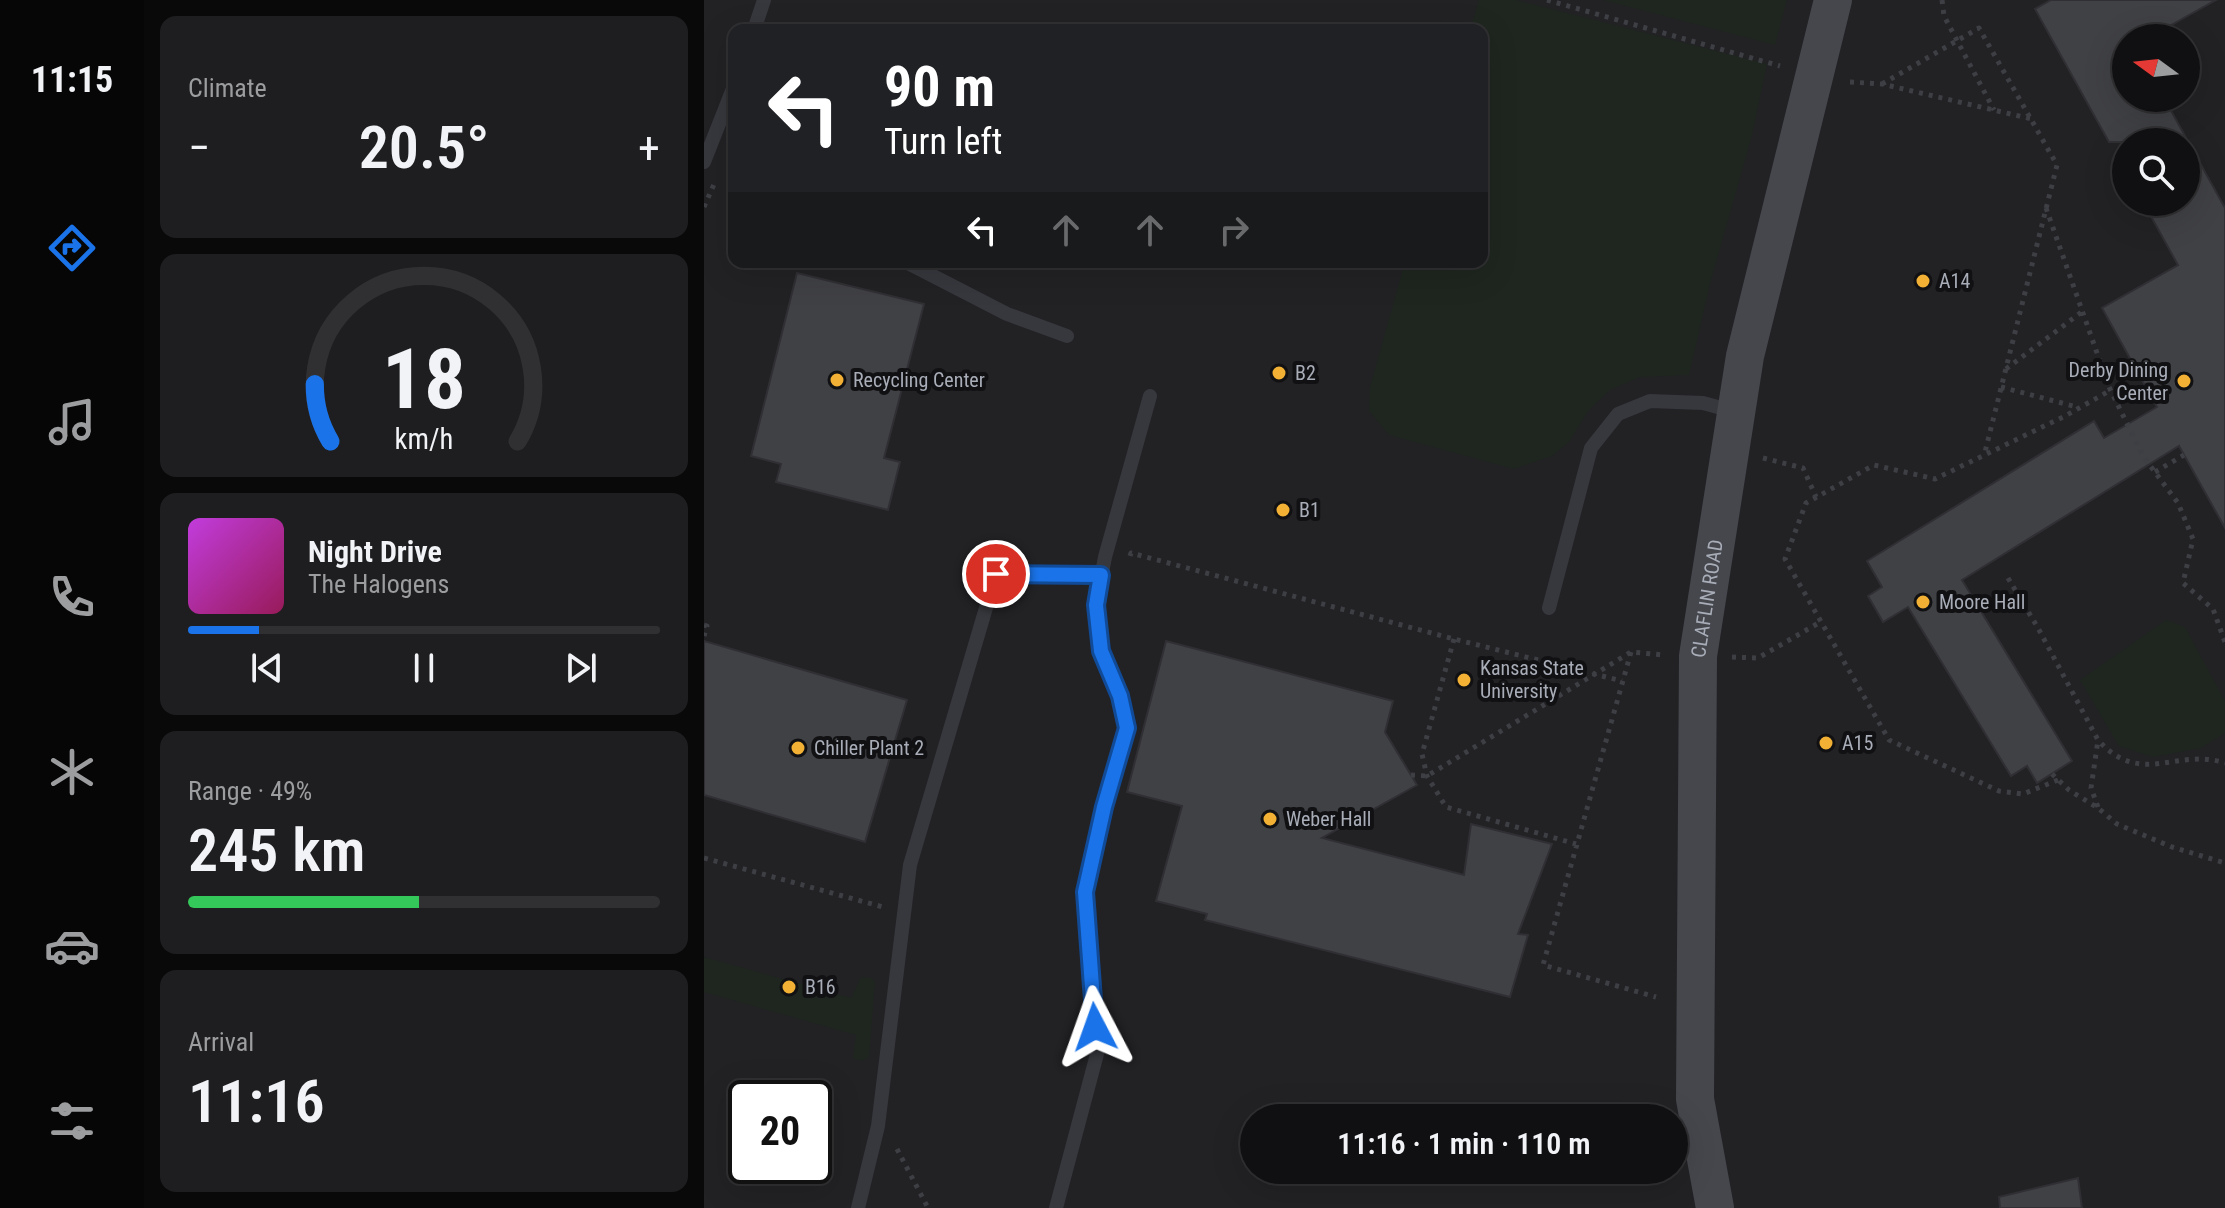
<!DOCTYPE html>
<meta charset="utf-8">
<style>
:root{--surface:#101012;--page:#1e1e20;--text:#f1f3f6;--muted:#9c9d9f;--line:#303032;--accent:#1a73e8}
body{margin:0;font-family:"Roboto Condensed",sans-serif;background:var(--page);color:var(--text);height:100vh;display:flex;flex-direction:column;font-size:30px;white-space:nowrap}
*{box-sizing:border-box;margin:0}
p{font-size:26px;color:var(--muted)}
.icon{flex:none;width:44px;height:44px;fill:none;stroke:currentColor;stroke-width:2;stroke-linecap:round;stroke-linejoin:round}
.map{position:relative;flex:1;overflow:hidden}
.side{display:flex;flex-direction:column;gap:16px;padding:16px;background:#09090a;width:560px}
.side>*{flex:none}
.guide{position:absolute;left:24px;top:24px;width:760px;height:244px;border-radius:16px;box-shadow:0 8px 32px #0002,0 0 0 2px var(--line);background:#202124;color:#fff;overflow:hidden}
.needle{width:52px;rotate:285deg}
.controls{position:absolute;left:1408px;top:24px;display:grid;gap:16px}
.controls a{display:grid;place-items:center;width:88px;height:88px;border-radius:50%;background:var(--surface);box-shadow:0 8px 32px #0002,0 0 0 2px var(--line);font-size:40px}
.speed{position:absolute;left:24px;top:1080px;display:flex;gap:16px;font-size:40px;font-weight:700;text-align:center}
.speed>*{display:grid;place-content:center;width:104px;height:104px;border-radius:50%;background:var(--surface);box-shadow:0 8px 32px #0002,0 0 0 2px var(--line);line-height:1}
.speed .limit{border:4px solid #111;border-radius:12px;background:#fff;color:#111}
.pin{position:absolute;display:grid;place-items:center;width:68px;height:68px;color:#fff;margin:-34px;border:4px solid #fff;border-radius:50%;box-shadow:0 2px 8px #0007}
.me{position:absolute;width:88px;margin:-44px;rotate:356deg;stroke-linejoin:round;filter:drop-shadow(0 0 6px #0008)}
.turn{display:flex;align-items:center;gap:28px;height:168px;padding:0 24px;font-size:36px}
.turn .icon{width:104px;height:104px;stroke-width:2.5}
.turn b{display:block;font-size:56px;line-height:68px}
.lanes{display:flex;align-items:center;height:76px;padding:0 24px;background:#0003;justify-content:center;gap:40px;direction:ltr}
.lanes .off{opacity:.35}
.big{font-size:60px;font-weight:600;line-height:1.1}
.side .tile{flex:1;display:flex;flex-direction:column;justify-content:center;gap:12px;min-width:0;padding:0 28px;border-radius:16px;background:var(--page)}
.side .dial{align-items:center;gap:0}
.dial svg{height:208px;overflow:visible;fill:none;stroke:var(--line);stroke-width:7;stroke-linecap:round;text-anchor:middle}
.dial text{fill:var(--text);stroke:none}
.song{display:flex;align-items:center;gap:24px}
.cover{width:96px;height:96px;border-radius:12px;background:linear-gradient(135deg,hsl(290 70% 55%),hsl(330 70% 35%))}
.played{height:8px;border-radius:4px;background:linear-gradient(90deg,var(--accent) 15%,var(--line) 15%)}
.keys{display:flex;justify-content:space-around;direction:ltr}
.heat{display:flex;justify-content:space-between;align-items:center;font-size:44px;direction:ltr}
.charge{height:12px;border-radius:6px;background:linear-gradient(90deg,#34c759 49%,var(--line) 0)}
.trip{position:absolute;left:536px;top:1104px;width:448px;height:80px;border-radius:40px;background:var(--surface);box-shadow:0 8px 32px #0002,0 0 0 2px var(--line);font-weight:600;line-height:80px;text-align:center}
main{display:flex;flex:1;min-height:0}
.dock{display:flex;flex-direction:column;width:144px;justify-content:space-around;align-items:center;background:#060607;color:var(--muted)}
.dock .icon{width:56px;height:56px}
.dock .current{color:var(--accent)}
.dock b{font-size:36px;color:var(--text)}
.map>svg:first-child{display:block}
.built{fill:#222225;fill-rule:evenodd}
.green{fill:#1e261f}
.building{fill:#404145;stroke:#303034;stroke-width:2}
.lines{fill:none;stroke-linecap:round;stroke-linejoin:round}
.path{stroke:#3d3f44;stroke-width:5;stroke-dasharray:4 6;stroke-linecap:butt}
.lane{stroke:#37383d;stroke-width:14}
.secondary{stroke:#45474d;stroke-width:38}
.route-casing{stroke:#114b97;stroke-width:20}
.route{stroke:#1a73e8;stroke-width:14}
.poi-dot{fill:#f2b134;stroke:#111113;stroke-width:3}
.labels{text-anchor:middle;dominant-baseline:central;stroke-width:8;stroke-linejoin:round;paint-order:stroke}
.poi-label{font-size:20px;fill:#a8adb8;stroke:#111113;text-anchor:start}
.street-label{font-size:20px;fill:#a8adb8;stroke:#111113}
</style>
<main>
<nav class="dock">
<b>11:15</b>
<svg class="icon current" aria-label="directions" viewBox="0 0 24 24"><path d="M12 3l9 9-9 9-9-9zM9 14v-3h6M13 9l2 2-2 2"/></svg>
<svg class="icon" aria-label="music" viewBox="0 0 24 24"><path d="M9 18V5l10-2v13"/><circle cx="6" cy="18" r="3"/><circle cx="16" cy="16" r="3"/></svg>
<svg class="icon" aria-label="phone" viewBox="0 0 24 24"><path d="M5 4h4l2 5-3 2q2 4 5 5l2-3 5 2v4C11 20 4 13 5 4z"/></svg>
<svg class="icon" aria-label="climate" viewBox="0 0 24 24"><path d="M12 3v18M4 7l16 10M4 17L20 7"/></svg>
<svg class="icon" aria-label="car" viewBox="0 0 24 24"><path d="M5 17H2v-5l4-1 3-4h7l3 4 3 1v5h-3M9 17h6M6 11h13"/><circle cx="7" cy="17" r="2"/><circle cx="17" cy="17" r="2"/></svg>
<svg class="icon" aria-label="filters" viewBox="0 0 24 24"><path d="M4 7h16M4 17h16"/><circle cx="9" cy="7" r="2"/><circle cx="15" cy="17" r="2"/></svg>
</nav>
<section class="side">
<div class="tile"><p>Climate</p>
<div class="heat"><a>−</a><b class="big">20.5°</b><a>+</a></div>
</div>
<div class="tile dial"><svg viewBox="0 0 100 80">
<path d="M14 69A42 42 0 1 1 86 69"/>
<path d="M14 69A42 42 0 0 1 8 47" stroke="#1a73e8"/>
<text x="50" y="56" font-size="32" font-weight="700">18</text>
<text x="50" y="72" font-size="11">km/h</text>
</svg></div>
<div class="tile">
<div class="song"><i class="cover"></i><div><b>Night Drive</b><p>The Halogens</p></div></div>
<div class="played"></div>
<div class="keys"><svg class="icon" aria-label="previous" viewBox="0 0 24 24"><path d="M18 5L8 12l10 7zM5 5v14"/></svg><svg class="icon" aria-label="pause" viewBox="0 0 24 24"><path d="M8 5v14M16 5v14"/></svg><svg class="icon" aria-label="next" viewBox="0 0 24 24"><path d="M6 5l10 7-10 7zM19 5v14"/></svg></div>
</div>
<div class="tile"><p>Range · 49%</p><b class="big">245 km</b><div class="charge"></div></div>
<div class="tile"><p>Arrival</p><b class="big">11:16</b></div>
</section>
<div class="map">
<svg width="1521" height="1208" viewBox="0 0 1521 1208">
<rect width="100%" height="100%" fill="#161618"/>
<path class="built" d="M0,0H1521V1208H0ZM30,30H778V262H30ZM1422,38H1482V98H1422ZM1422,142H1482V202H1422ZM42,1098H110V1166H42ZM550,1118H970V1170H550Z"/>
<path class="green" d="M775,0H812L1063,64L1048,135L1006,284L985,375L936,377L906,390L884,411L865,442L848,456L810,469L685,435L665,411L666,387L701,262H778V30H766Z
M899,0H1083L1071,45Z
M1462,620L1481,627L1521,701V733L1497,748L1449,757L1415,746L1376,680Z
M0,957L147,998L157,977L168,978L171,982L165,1057L158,1061L149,1058L152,1035L0,992Z"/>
<path class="building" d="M1347,0H1512L1444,38H1422V98H1460L1521,208V528L1475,446L1258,580L1368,761L1333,783L1323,766L1307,776L1204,607L1179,622L1164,596L1178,587L1163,561L1390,421L1400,438L1453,407L1398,308L1474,265L1439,202H1482V142H1405L1331,9Z
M93,273L220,304L180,458L196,462L184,510L72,482L77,464L47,456Z
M0,641L203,700L161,842L0,795Z
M462,641L689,701L681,732L713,785L618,838L760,875L767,824L848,844L814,934L824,935L806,997L501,920L503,914L452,901L478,806L423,792Z
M1374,1178L1378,1208H1296L1295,1197Z"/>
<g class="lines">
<path class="path" d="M843,0L1076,66
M1238,0L1240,16L1290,110
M1146,82L1178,84L1328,119
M1178,84L1275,28L1353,165L1281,452
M0,207L11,182
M1342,208L1405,387L1439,456L1474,503L1489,539L1479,583L1509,609L1521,642
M1302,369L1379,311
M1297,387L1373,407
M1059,458L1099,468L1112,497
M1451,472L1480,455
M426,556L427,553L750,639L918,681
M1304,578L1334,628L1394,740C1437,788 1472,747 1521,763
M0,625L3,626L0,636
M750,639L718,754L723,776L742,807L872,844
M927,652L839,965L952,997
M1028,657L1054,658L1118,621
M1348,774L1365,790L1394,808L1413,824L1468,847L1521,863
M707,775L723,776L927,652L959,655
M1354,780L1319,794L1295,791L1185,740L1081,559L1102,503L1170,465L1231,479L1361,416L1407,390
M1394,807L1387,788L1394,740
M0,858L179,907
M193,1149L224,1208"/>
<path class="lane" d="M50,30L60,0
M0,162L30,86
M202,262L303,314L363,336
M845,608L887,448L914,414L946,401L999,403L1032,412
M154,1208L174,1126L206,865L292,574L397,575
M352,1208L393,1054L381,892L423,728L416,696L397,651L392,605L401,557L446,396"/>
<path class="secondary" id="s1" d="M1011,1208L991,1099L994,656L1041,356L1129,0"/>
</g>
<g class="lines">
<defs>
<path id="route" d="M292,574L397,575L392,605L397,651L416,696L423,728L400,807L381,892L391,1027"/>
</defs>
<use href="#route" class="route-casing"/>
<use href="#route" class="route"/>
</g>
<g class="poi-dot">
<circle cx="1219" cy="281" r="8"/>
<circle cx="575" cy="373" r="8"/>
<circle cx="133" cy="380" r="8"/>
<circle cx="1480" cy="381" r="8"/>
<circle cx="579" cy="510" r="8"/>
<circle cx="1219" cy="602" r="8"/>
<circle cx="760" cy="680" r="8"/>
<circle cx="1122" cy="743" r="8"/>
<circle cx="94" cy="748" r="8"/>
<circle cx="566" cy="819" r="8"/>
<circle cx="85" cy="987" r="8"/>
</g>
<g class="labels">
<g class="poi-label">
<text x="1235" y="281">A14</text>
<text x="1464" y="370" text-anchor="end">Derby Dining<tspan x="1464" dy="23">Center</tspan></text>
<text x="591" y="373">B2</text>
<text x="149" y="380">Recycling Center</text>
<text x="595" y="510">B1</text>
<text x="1235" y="602">Moore Hall</text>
<text x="776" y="668">Kansas State<tspan x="776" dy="23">University</tspan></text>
<text x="1138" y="743">A15</text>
<text x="110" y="748">Chiller Plant 2</text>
<text x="582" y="819">Weber Hall</text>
<text x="101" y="987">B16</text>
</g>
<g class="street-label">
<text stroke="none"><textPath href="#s1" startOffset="612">CLAFLIN ROAD</textPath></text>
</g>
</g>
</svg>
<div class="controls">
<a><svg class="needle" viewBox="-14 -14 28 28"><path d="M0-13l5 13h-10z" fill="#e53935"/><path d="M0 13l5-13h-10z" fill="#9c9d9f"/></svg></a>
<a><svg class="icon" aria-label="search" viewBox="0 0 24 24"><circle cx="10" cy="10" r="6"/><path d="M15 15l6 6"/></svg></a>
</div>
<div class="speed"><div class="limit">20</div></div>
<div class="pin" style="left:292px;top:574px;background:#d93025"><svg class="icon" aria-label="arrive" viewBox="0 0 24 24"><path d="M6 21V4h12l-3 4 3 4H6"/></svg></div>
<svg class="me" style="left:391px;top:1027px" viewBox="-20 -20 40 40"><path d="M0-17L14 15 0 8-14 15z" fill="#1a73e8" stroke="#fff" stroke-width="4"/></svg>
<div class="trip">11:16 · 1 min · 110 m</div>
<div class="guide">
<div class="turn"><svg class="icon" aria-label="left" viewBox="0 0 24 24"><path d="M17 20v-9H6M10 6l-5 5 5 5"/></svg><div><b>90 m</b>Turn left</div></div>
<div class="lanes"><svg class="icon" aria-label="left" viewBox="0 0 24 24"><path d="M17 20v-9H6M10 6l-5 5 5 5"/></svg><svg class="icon off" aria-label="ahead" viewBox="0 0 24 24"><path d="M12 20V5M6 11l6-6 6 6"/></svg><svg class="icon off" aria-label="ahead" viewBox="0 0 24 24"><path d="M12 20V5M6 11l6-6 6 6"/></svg><svg class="icon off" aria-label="right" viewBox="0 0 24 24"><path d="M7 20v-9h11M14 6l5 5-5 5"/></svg></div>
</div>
</div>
</main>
